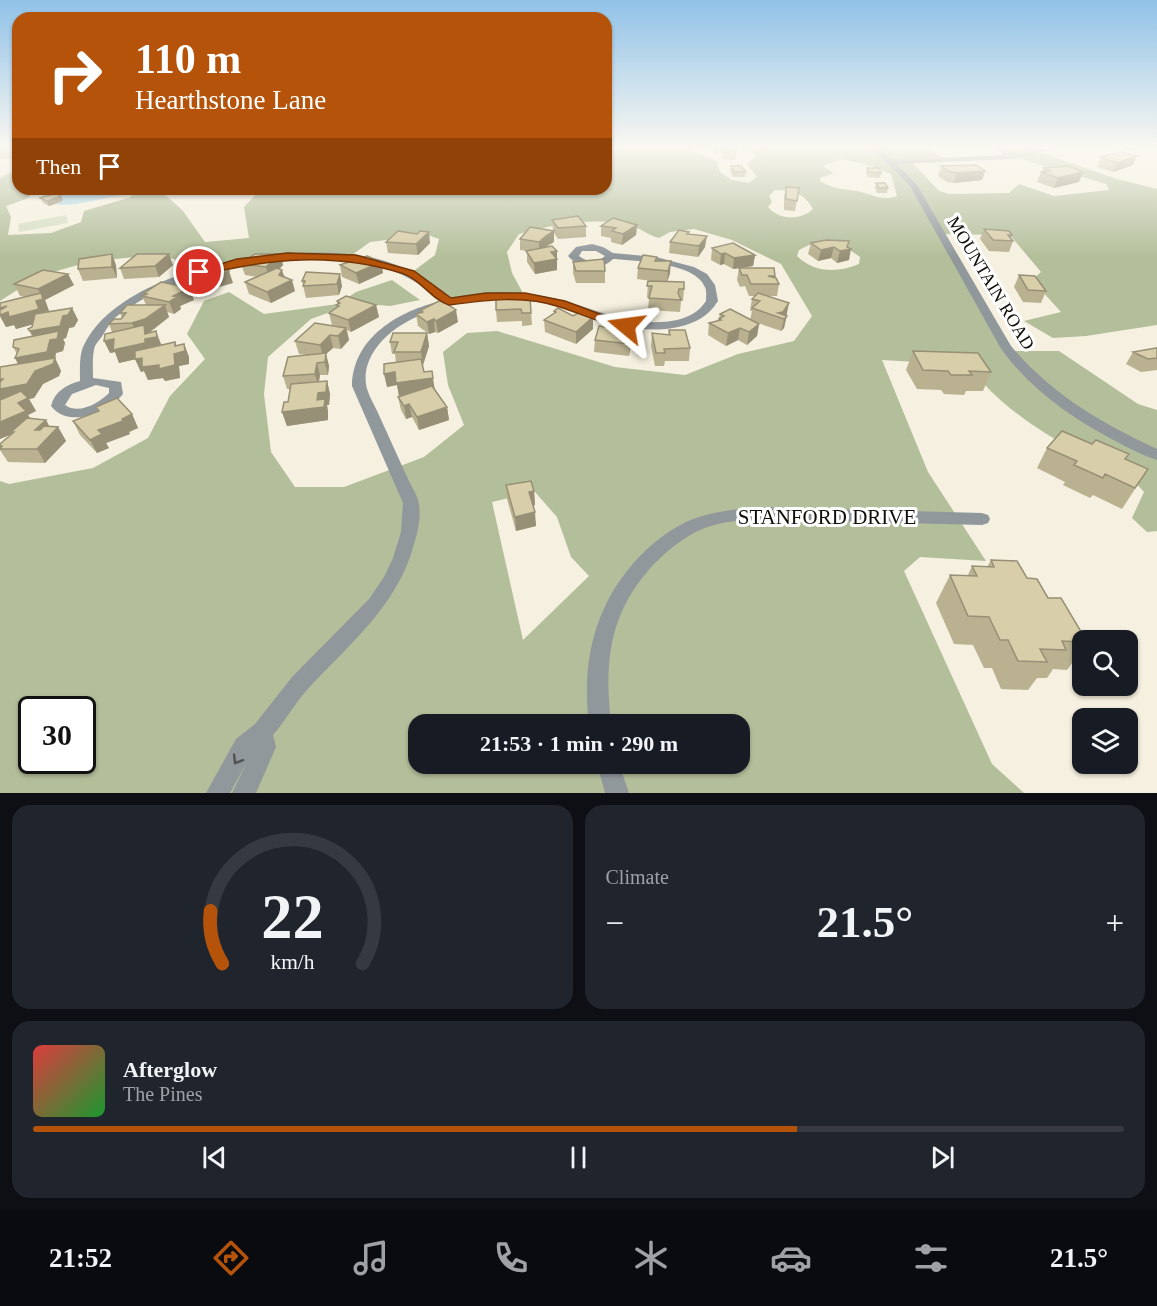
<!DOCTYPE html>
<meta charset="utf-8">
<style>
:root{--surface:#171b24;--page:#20242c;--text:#f1f3f6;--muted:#9ea1a6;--line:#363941;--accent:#b45309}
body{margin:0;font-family:Georgia,serif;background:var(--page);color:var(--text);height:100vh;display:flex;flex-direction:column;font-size:22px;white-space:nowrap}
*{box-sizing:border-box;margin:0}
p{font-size:20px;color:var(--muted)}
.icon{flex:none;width:33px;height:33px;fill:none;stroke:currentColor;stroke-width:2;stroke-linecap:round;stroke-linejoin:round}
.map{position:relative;height:793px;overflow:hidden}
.details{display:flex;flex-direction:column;gap:12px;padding:12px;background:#0d0f14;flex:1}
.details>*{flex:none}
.guide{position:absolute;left:12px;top:12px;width:600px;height:183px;border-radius:18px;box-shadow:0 2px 4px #0004;background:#b45309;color:#fff;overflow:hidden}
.controls{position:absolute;left:1072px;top:630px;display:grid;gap:12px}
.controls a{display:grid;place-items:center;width:66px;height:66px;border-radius:12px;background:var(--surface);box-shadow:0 2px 4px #0004;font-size:30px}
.speed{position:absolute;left:18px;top:696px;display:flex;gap:12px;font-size:30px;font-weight:700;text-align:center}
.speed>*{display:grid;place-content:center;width:78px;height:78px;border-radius:50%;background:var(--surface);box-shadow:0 2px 4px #0004;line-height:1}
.speed .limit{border:3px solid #111;border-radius:9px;background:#fff;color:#111}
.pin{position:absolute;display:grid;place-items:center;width:51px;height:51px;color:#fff;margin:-26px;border:3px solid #fff;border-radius:50%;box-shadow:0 2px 6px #0007}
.me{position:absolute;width:66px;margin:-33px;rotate:286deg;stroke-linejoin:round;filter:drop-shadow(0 0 4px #0008)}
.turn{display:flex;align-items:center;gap:21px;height:126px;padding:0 24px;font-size:27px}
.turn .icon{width:78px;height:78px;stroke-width:2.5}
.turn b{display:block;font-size:42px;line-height:51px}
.then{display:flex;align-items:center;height:57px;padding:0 24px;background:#0003;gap:12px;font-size:22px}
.big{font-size:45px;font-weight:800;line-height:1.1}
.details .widget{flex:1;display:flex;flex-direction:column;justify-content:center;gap:9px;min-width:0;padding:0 21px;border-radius:18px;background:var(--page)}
.details .dial{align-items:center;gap:0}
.dial svg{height:156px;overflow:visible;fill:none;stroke:var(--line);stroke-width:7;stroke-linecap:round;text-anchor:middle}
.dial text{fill:var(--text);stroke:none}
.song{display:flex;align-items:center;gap:18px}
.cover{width:72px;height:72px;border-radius:9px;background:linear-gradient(135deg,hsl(0 70% 55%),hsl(130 70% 35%))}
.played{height:6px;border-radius:3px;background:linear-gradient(90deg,var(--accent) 70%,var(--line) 70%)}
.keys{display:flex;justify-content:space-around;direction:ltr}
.heat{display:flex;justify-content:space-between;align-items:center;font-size:33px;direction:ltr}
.details .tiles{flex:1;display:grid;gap:12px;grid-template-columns:1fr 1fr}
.widget:last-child{grid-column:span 2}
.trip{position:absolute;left:408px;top:714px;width:342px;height:60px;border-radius:18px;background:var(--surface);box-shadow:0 2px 4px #0004;font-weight:800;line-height:60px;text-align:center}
.tab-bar{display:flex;height:96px;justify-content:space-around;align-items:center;background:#090b0e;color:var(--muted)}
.tab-bar .icon{width:42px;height:42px}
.tab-bar .selected{color:var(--accent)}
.tab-bar b{font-size:27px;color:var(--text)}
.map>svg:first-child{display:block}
.green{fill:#d6dec4}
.forest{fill:#b3be9a;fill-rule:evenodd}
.water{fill:#acd6e7}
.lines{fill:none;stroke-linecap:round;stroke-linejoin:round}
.street{fill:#91989c;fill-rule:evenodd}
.wall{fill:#bab191}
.shaded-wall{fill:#979076}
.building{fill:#d8cea9;stroke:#979076;stroke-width:1.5}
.oneway{stroke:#505352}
.route{fill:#b45309;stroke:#753606;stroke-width:1.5}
.labels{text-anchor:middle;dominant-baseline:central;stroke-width:6;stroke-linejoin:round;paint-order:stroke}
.street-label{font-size:18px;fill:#100e08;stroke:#fff}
.near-street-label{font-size:21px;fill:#100e08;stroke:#fff}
</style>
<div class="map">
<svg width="1157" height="793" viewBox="0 0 1157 793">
<rect width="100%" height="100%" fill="#f5f0df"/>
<path class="green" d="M66,215L68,223L19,232L18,224Z"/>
<path class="forest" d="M616,147H693L694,152L717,161L720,172L732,180L749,183L757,177L747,164L755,157L749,149L739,147H923L950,161L912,162L939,191L950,194L1009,193L1019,184L1054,196L1109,190L1106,184L1014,157L995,147H1058L1039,152L1117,179L1157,189V325L1086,336L1053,338L1024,321L1061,312L1032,280L1041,272L1010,235L941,234L1009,351H1059L1138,404L1157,410V531L1147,532L1132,518L1144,492C1119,461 1077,454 1045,433C1018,416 987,392 969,365L882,360L928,472L986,561L920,557L904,571L992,764L1024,793H0V481L9,484L93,468L148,438L170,396L205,359L187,334L204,301L229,292L264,314L338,304L356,292L392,280L420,300L390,306L355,303L311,319L268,357L264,394L271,452L295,487H344L424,457L464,425L448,385L443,352L467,333L497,331L615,367L685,375L738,354L794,341L812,316L781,264L732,240L694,229L670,232L659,238C650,236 645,231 637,228C601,215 555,224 519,234L507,252L512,273L525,297L449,302L411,273L435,255L439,239L428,235L370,242L349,257L304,255L212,269L158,255L92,261L39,276L0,301V178L18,168V189H39L26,199L6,206L11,217L8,235L51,233L81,222L84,211L131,197L133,189H159L183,211L205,242L249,238L244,207L261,189H606V148ZM842,159L872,166L891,174L897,196C881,202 871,193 856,191C838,188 837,190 820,181V178L834,173L824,167L825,165ZM775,190C793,190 804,193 813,209C800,221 779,220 768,207L772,202L769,196ZM809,245L847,248L860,257L859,264C838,273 814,273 797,256L799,250ZM535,492L557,517L571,557L589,576L523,640L492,502ZM32,710H82V760H32ZM418,724H740V764H418Z"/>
<path class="water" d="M45,189H114L112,191L123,195L76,204L57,205L64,200L42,198Z"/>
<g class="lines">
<path class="street" d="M871,147H879L892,160L1004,155L992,147H1000L1014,154L1061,147L1014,159L897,164L917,185L1011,346C1051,394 1101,423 1157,449V460C1144,456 1131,449 1119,443C1073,419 1030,390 1000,347L910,186Z
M592,244L603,247L613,253L656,257L694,267L707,274L715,285L718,301C708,317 695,323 678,327C620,339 578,305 523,300C480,296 430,304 394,330C377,343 363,362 366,384C367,393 374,404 378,413C388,435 398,457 408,479C411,486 418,496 419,504C421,516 418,532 414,544C398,606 347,646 306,691C294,705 285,721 273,735L276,747L256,793H232L248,760L230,793H206L236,739L255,724L292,677L369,599L384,577L393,558L401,532L403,503L352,386C353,337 399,311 441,301C417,279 387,265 356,261C287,253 189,267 132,306C126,311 118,314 113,320C109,324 106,330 103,335C101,338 97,342 95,346C92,355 93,368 93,378L121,382L123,394C108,413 69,429 51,406C55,391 66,385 80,381C80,370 79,354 84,345C122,268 280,244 357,255C393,260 425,275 451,298C481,291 513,291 543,296C589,304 628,330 677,320C689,317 699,312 706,301C706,297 707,291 705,287C695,262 635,261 613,259C600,272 579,269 568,256L576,247ZM582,251H596L605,256C596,264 587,262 579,256ZM96,385L109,388V393C99,403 79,415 65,405L72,394Z
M761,507L982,513L988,515L990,519L988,523L982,525C929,524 876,522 823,521C787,520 749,516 714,525C691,531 671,547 654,564C609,612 604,661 611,724H589C581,661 595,602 641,555C656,540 673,527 693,519C715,511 738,509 761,507Z
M597,764H619L629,793H605Z"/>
</g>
<path class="wall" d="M0,147H18L17,158L0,159Z
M714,147H738L735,160L721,159L722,154L713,153Z
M1114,147H1137L1131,151Z
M1101,157L1133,165L1113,172L1097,167Z
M731,166L746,172L745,177H733L730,171Z
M941,166L985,171L982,180L954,183L947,182L938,176Z
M867,168L881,173L880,178L868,177L866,173Z
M1044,168L1079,182L1054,188L1037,182L1041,172H1042Z
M876,183L888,188L887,193H877L875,188Z
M786,187L799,188L795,211L784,210V197Z
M40,198L63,200L61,202L49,206L43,203Z
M552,220L586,226V237L558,239L554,233V242L545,248L557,251V270L535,274L527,262V251L520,250V239L553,231Z
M637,225L636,235L622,245L611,242V238L601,236V226Z
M984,229L1012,235L1011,238L1013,241L1009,252L989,251L980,239Z
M689,232L688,234L705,247L698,257L669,253L670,242Z
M417,234L430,243L418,255L388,253L386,242Z
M811,243L848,247L849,260L837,263L831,258L818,261L808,254Z
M712,248L755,255L753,266L739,268L775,276V278L779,284L777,296H765L787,316L784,328L781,331L755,322L759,324L757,336L747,345L738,340L726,346L708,335L709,323L718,321L720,314L750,320L752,311H750L752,299L755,296H749L745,286L740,287L737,280L739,268L733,269L724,264L720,265L711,260Z
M137,254L173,265L159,277L124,279L120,268Z
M280,254L283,265L280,269L295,291L271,303L249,294L245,282L257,277L245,275L241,264Z
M657,257V261L670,273L667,282L684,289L683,301H681L680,312L648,310L649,298H647L648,281H652L637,279L638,268Z
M381,262L383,273L359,284L342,277L340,265Z
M573,262L605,271V283H576L573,273Z
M116,265L117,278L83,281L78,269Z
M191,272L233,283L200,292L195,283Z
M306,272L342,286L339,295L306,298L302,281Z
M1019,275L1046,291L1041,303L1023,302L1014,287Z
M14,284L74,285L45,300L49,311L42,313L72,308L78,320L74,327L69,328L66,338L63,339L65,343L63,351L56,353L55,358L61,371L59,376L43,384L34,398L29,399L36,411L28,415L31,419L46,420L49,427H58L66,441L45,463L8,462L0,450V444L12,434L0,439L18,364L15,358L17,354L13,347L32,336L28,329L32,327L33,324L16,329L14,325L6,327L0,316V310L26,297L20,296Z
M144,293L194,300L180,306L181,309L174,314L167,312L169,317L150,332L147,333L161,344L162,345L175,342L177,346L184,344L189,357V364L179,366L180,378L165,381L163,378L148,380L144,371L141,372L135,359L119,363L115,352L110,353L112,332L109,324L121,319L122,318L120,313L146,305L142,296L145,295Z
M530,296L532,325L522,326V321L497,322L496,310L511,297Z
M337,301L376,305L379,317L351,332L347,330L349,340L341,349L333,348L326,354L329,366L328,375H320L319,382L327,381L330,394L329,405H327L328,412V420L287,426L282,412L288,402L290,389H287L283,376L306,355L299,354L295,341L336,326L332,325L329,313L337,308Z
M421,310L458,322L438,333L435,332L429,334L418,326L416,314L421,312Z
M554,311L573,316L593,317V329L576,344L545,332L544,320L554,313Z
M633,326L632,338L629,356L594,352L595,340L616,329Z
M669,330L690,348L689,361H665L664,366H655L651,346L652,333L668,335Z
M427,333L429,346L423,365H422L424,372L447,407L449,420L419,430L412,417L406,419L401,410L398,397L403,395L399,396L397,385L387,387L396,363L395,354H392L390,342Z
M1157,348V370L1141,372L1126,364L1133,352Z
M913,351L991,372L983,391H966L964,395L944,394L941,390L917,389L906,370Z
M96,407L132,414L138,428L129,432L130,434L106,443L109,448L97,453L80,435L73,421L98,412Z
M1092,444L1129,454L1126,459L1148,469L1122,509L1093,495L1090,498L1063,485L1065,482L1037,468L1047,448Z
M506,485L534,491L535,505L533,506L536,526L516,531L507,499Z
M991,560L1027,578L1048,598L1083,640V648L1067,670L1053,669L1047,678H1037L1028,690L1001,689L992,668H984L973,645L954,644L936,603L950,575H968L972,566L987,567Z"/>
<path class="shaded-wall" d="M15,147H18V156L17,158L12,149Z
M1137,156L1133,165L1113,172L1117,163Z
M985,171L982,180L954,183L957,173Z
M1083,172L1079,182L1054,188L1058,178Z
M61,195L63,200L61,202L49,206L47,201Z
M637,225L636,235L622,245L623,234Z
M554,231V242L546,246L539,253V242L546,236Z
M429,232L430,243L418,255L416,244Z
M707,236L705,247L698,257L699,246Z
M849,241L847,250L851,249L849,260L837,263L840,251Z
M834,247L831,258L818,261L821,250Z
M557,251V270L535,274L534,263L551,252Z
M725,253L724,264L720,265L721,254Z
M112,254L116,265L117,278L112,267Z
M169,254L173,265L159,277L155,266Z
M280,254L283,265L269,278L266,267Z
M755,255L753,266L733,269L734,258Z
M671,261L670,273L667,283L668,271Z
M381,262L383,273L359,284L356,273Z
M282,270L285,281L292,280L295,291L271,303L267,292Z
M229,271L233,283L200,292L196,281Z
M68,274L74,285L45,300L49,311L42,313L45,321L16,329L14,325L6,327L0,316V315L3,314L0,308L43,299L38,289Z
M340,274L342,286L339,295L337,284Z
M190,288L194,300L180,306L181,309L174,314L169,302L173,296Z
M789,303L784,328L781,331L784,319L778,313Z
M165,305L169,317L150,332L147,333L149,338L156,331L161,344L162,349L150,356L119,363L115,352L110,353L104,341L137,336L132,323Z
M376,305L379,317L351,332L348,320Z
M72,308L78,320L74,327L69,328L66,338L63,339L65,343L63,351L56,353L55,358L61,371L59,376L43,384L34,398L29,399L36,411L28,415L34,425L11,432L12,434L0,439V379L22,371L15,358L37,343L30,331L63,316Z
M456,310L458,322L438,333L436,321Z
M593,317V329L576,344V332Z
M434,319L435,332L429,334L427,322Z
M759,324L757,336L747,345L749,332Z
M633,326L632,338L629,356L630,344Z
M346,328L349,340L341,349L338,336Z
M740,328L738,340L726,346L728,333Z
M427,333L429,346L423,365L421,352Z
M330,335L333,348L326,354L329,366L328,375L320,345Z
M175,342L179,353L184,344L189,357V364L179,366L180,378L165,381L163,378L148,380L144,371L141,372L135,359L175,346Z
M317,363L320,375L318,386L315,374Z
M395,372L433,378L435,391L399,396L397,385L387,387L384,374Z
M327,381L330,394L329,405H327L328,412V420L287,426L282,412L317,400L318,393Z
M409,404L412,417L406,419L404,406Z
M447,407L449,420L419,430L417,417Z
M132,414L138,428L129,432L130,434L106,443L109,448L97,453L90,440L98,430Z
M46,420L53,433L58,427L66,441L45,463L37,449L35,430Z
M534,491L535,505L529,506V492Z
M535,512L536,526L516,531L515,517Z"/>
<path class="building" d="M0,147H15L12,149H0Z
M724,147H738L736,151L722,150Z
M1121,152L1137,156L1117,163L1101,157Z
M976,165L985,171L957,173L950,172L941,166Z
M731,166H741L746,172H734Z
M1068,166L1083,172L1058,178L1041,172L1050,171L1044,168Z
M867,168H879L881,173L869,172Z
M876,183H885L888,188H879Z
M786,187L799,188L797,201L786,199Z
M54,194L61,195L59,197L47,201L40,198Z
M578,216L586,226L558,228L552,220Z
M613,218L637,225L623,234L612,231L616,228L601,226Z
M530,227L554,231L546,236L539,242L520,239Z
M984,229L1009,231L1012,235H1008L1013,241L993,240Z
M679,230L689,232L687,234L707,236L699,246L670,242Z
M398,231L417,234L420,231L429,232L416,244L386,242Z
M826,240L849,241L847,247L851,249L840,251L834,247L821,250L811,243Z
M733,243L755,255L734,258L725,253L721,254L712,248Z
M552,246L557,251L551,252L557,259L534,263L526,251Z
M112,254V267L78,269L79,259Z
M137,254H169L155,266L120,268Z
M255,254H280L266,267L241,264Z
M643,255L657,257L655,261H671L668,271L638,268Z
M367,256L381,262L356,273L340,265Z
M604,259L605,271H576L573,262Z
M220,262L229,271L196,281L191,272Z
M277,268L282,270L279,275L292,280L267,292L245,282Z
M739,268H774L775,276H768L776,278L779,284H751L747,275H742Z
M43,270L68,274L38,289L14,284Z
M306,272L340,274L337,284L303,286L305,281H302Z
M1019,275L1035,276L1046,291L1028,290Z
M648,281L684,282V289H679L678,293L681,300L649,298L652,286H647Z
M161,282L190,288L173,296L177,297L169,302L142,296L147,294L144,293Z
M41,293L43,299L36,301L39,309L9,317L8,312L0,315V310L7,306L0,308V303Z
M496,293H511V297L530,296L531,313H522L521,309L496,310Z
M758,293L789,303L783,312L778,313L787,316L784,319L752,308L760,301L752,299Z
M346,296L376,305L348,320L329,313L339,306L336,305L340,303L337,301Z
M441,300L456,310L436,321L434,319L427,322L416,314L423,312L421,310Z
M127,305H165L145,319L132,323L109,324L114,319H121L126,313H120Z
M72,308L68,315L63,316L60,326L30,331L28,329L32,327L35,314Z
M558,308L573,316L580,312L593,317L576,332L544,320L556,312L554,311Z
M730,309L759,324L749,332L740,328L728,333L709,323L721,320L719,319L724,316L720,314Z
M315,323L346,328L338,336L330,335L320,345L295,341Z
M144,325L145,334L156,331L157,337L145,339V343L113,350L114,339L104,341L105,334Z
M617,325L633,326L630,344L595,340L599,326L616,329Z
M669,330H685L690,348L664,349L665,353H656L652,333L670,335Z
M59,331L57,339L50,340L47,352L15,358L19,349L13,347L14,340Z
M393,333H427L421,352H394L398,342H390Z
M175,342V346L184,344L185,351L174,354L175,365L159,369V365L142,367V358L135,359V351Z
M1156,348H1157V358L1148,359L1133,352Z
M913,351L978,353L991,372L969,371L972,375H951L948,371L923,370Z
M326,353L325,362L317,363L315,374L283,376L288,357Z
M55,358L53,364L35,371L27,384L0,389V382L3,379H0V367Z
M421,359L424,372L432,371L433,378L396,383L395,372L384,374V364Z
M327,381L326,392L318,393L317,400L325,399L324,407L282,412L284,402H288L291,384Z
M432,386L447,407L417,417L409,404L404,406L398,397Z
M21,391L28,398L18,403L26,411L0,422V400Z
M117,398L132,414L122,419L123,421L98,430L102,434L90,440L73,421L99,411L96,407Z
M27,418L46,420L35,430H40L44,426L58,427L37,449H0L2,446H0V444L14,432H11Z
M1062,431L1092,444L1096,440L1129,454L1125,459L1148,469L1135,488L1105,474L1103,478L1074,465L1077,461L1047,448Z
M531,481L534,491L529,492L535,512L515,517L506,485Z
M991,560L1017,561L1027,578L1037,579L1048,598H1061L1086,640H1083V642L1062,641L1066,650L1040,649L1047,662L1018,661L1008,640H1000L989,617L968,616L950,575L977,576L972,566L994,567Z"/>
<defs><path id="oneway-chevron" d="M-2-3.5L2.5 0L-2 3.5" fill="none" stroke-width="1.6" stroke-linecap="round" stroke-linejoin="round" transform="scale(1.5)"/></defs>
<use class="oneway" href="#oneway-chevron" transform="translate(237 760) rotate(121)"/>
<linearGradient id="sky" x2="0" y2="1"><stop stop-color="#90c2e8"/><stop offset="0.57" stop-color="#faf8f1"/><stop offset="1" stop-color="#faf8f1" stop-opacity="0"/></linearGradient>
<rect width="1157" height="258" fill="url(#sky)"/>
<path class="route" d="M287,253L356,255L414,271L451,298L486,293H525L565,301L632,326L626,329C603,324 582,314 560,307C524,295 486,300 449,305C432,300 421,280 404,274C335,252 268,258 199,276L194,272L237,259Z"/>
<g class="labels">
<g class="street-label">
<text transform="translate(991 283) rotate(59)">MOUNTAIN ROAD</text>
</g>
<g class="near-street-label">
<text x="827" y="517">STANFORD DRIVE</text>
</g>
</g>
</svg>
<div class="controls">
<a><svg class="icon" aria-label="search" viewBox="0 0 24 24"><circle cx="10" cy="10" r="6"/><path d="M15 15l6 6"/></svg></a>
<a><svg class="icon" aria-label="layers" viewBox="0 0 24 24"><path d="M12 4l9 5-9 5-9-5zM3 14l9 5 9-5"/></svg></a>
</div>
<div class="speed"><div class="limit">30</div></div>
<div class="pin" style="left:199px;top:272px;background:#d93025"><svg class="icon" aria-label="arrive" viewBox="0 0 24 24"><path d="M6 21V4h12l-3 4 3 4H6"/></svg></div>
<svg class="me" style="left:626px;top:326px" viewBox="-20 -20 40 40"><path d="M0-17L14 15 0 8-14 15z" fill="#b45309" stroke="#fff" stroke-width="4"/></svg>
<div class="trip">21:53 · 1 min · 290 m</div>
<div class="guide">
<div class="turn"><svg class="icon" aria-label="right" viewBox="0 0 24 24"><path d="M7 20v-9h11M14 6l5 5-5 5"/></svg><div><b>110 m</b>Hearthstone Lane</div></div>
<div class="then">Then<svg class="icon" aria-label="arrive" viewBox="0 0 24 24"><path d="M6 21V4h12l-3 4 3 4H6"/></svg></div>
</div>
</div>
<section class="details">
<div class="tiles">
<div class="widget dial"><svg viewBox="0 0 100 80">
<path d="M14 69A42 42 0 1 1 86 69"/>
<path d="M14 69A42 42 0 0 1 8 42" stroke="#b45309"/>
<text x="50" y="56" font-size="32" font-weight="700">22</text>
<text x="50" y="72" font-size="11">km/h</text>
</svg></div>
<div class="widget"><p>Climate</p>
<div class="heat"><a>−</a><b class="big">21.5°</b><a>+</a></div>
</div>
<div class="widget">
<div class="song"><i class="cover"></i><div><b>Afterglow</b><p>The Pines</p></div></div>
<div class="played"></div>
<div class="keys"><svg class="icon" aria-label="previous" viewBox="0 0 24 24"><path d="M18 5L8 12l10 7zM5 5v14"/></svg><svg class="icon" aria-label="pause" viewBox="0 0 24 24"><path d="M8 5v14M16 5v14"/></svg><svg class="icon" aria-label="next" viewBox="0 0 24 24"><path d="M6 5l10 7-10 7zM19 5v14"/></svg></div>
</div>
</div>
</section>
<nav class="tab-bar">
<b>21:52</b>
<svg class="icon selected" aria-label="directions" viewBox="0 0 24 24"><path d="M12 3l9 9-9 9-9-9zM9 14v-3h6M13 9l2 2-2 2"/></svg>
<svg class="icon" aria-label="music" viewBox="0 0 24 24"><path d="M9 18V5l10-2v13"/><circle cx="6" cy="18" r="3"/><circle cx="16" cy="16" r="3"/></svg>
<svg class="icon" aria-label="phone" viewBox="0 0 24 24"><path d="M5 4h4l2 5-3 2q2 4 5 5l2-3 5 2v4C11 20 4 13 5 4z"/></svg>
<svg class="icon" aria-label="climate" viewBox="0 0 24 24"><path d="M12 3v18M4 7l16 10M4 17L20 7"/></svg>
<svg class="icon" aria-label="car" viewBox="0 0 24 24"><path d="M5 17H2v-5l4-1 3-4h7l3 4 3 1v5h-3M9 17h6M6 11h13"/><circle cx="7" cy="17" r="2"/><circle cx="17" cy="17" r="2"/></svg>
<svg class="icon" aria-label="filters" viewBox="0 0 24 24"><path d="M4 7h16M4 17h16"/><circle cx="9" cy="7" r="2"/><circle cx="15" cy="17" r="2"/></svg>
<b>21.5°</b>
</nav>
